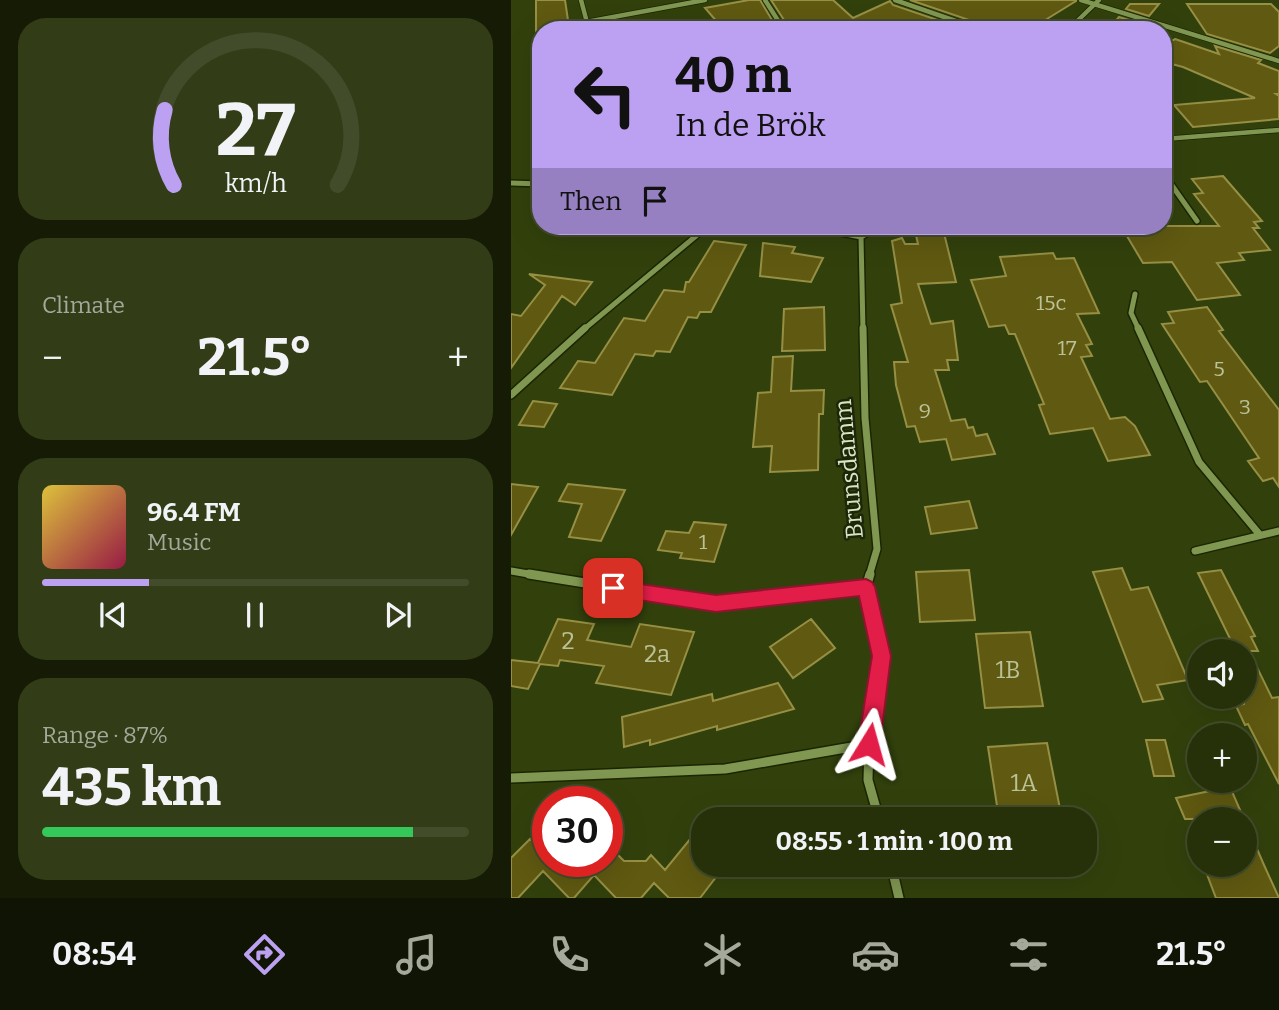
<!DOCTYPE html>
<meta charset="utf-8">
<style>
:root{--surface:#263109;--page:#323d17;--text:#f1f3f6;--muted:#a4a99c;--line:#424c2a;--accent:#bca0f2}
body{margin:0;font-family:Bitter,serif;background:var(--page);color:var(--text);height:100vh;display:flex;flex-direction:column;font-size:26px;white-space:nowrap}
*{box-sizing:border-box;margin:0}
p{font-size:23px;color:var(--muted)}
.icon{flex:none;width:38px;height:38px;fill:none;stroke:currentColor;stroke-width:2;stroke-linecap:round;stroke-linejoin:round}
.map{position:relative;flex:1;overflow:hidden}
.drawer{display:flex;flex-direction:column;gap:18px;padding:18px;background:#151b05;width:511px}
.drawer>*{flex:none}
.banner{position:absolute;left:21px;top:21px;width:640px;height:214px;border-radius:28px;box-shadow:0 7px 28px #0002,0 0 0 2px var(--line);background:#bca0f2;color:#111;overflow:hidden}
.buttons{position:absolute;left:676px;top:639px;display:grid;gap:14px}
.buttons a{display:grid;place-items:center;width:70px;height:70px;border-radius:50%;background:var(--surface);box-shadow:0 7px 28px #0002,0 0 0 2px var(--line);font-size:35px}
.speed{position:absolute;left:21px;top:786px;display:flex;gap:14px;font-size:35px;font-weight:700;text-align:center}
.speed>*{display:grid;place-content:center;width:91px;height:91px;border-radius:50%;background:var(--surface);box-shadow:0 7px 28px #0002,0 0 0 2px var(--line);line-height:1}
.speed .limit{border:10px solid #d22;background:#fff;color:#111}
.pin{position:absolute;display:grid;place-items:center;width:60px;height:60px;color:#fff;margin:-30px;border-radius:14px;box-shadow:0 4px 10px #0006}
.me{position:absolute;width:77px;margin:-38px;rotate:8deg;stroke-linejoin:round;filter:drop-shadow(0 0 5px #0008)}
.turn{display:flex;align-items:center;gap:24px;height:147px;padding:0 28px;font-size:32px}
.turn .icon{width:91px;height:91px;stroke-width:2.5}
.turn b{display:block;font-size:49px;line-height:60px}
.then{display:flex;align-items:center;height:66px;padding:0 28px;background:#0003;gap:14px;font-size:26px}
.big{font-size:52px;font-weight:700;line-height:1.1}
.drawer .widget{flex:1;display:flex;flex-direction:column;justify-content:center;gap:10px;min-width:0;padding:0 24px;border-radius:28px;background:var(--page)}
.drawer .dial{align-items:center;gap:0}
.dial svg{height:182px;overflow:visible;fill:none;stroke:var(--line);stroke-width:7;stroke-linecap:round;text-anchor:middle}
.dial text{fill:var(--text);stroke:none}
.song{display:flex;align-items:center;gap:21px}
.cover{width:84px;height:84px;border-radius:10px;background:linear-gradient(135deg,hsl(50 70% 55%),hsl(340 70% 35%))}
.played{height:7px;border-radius:4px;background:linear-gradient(90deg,var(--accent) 25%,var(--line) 25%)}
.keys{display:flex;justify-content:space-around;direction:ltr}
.heat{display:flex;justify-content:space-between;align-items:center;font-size:38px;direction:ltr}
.charge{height:10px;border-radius:5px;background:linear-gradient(90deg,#34c759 87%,var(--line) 0)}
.trip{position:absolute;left:180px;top:807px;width:406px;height:70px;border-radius:28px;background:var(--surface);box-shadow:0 7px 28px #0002,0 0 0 2px var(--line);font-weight:700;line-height:70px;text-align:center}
.tab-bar{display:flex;height:112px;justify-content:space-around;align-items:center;background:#0f1404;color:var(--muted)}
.tab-bar .icon{width:49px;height:49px}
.tab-bar .active{color:var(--accent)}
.tab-bar b{font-size:32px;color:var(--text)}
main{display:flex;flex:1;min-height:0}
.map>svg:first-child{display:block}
.building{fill:#5f5911;stroke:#968f44;stroke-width:2}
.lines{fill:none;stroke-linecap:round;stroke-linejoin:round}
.street-far3-casing{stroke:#1c2603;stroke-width:6}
.street-far2-casing{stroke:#1c2603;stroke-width:8}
.street-far1-casing{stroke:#1c2603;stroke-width:10}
.street-casing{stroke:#1c2603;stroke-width:12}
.street-far3{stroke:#809752;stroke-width:4.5}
.street-far2{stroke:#809752;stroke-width:5}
.street-far1{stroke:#809752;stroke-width:7}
.street{stroke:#809752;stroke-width:9}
.route{fill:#e11d48;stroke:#92132f;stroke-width:2}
.labels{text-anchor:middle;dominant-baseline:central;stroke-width:5;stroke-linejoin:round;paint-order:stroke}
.number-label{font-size:21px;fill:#bac296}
.street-label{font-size:24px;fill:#d8e5c2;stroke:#1d2609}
.near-number-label{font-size:24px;fill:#bac296}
</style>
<main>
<section class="drawer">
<div class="widget dial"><svg viewBox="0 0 100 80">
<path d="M14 69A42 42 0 1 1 86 69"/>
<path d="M14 69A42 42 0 0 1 10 36" stroke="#bca0f2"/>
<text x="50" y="56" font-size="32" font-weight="700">27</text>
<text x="50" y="72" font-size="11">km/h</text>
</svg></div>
<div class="widget"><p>Climate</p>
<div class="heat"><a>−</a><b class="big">21.5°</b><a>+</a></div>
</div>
<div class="widget">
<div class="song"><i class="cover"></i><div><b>96.4 FM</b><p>Music</p></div></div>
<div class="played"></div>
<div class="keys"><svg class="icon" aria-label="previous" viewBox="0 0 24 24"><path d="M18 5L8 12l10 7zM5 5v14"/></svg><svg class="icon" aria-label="pause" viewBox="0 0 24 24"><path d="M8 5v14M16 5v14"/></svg><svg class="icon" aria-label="next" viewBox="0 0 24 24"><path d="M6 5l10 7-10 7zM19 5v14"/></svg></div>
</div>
<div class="widget"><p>Range · 87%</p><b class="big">435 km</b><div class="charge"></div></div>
</section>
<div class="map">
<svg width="768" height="898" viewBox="0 0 768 898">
<rect width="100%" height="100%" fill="#32410c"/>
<path class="building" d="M25,0H54L58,27L25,31Z
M238,0H249L264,25L242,30H213L194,8Z
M260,0H322L342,18L379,1L382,5L456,30L298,29L290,20L275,23Z
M399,0H565V1L518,30H476L473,25Z
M619,4H648L638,16L615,9Z
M676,4H760L768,12V46L759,53L696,34Z
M608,17L632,24L628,30H597Z
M664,39L708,54L704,46L750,60L747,63L768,71V94H765L768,96V119L682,127L663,105L744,98L672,67L653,62V45Z
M712,176L751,221L743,222L748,228H742L759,250L728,253L733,260L706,263L729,295L686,300L661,262L632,263L610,226H708L683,194L692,193L681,179Z
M432,229L445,282L407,284L420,324L442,321L447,360H436L438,370H424L440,421L454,419L457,428L462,427L465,436L476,434L484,454L441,460L435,439L409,442L404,426L396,427L385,385L383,362H397L380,305L391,303L381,241L391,238L394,244H407L404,231Z
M203,241L235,245L200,312H189L186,318L177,317L159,352L145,351L142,356L124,354L101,395L49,388L67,361L84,363L113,318L134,321L153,290L173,292L175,282H178Z
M252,243L284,247L281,253L312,258L300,282L249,276Z
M542,253L545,259L563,258L588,313L566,314L581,344L575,345L581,356L570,357L599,419L614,417L624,426L639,455L597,461L582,428L539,434L528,405L533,404L504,334H498L494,325L478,327L460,280L495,276L489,257Z
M18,274L81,282L64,305L51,296L0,368V314L10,316L34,285Z
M313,307L314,350L271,351L273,309Z
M696,307L712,330L708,331L768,410V487L762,478L752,481L737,461L748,458L696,381L689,382L651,324L663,323L657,312Z
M282,356L280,391L313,390L312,414H308L307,470L259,472L261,446L242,447L247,393L260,392L262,357Z
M22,401L46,404L33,427L8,425Z
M0,484L27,487L0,535Z
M57,484L114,490L90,541L58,537L71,504L48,501Z
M458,501L466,528L420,534L414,507Z
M183,522L215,525L203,562L169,558L171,553L147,550L155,531L178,533Z
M611,568L620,590L637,587L677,680L646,685L652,699L632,702L582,572Z
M458,570L464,620L409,622L405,572Z
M710,570L744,636L740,637L747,651H738L761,698L768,697V784L737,724L734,725L725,706L733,704V651H725L687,573Z
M47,619L83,624L76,640L120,647L129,624L183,632L160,695L85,683L93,666L49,660L47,666L29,664L17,689L0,686V660L27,663Z
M300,619L324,648L282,678L259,647Z
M519,632L532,706L474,708L465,634Z
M267,683L283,709L206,730V726L139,745V740L113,747L111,717L201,694L202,701Z
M635,740H654L663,776H643Z
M536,743L551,819H488L477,747Z
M719,787L733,819H674L665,798Z
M733,819L753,865L768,898H705L692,864H733Z
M180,838L192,849V864H215L189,898H158L143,883L130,898H105L83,875L63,898H58L32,871L7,898H0V858L19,839L37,857V861H96V844L113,861H135L140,855L154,870Z"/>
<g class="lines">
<defs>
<path id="street-far3" d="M70,0L78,30
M254,0L273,30
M384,0L471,30
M570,0L768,61
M75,22L194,0
M557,30L588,0
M653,139L768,130"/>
<path id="street-far2" d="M653,174L686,221
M0,183L30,184
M294,226L350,237
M350,237L352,330
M350,237L369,226
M624,294L620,313L628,330
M72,330L197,226"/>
<path id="street-far1" d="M352,328L354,418L366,549L358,576
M627,328L688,462L749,535
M0,395L74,328
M684,551L768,531
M0,571L29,576"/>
<path id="street" d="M18,574L205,604L355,588
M359,574L355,588L371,656L358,744L357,780L368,819
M0,778L214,769L358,744
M380,864L388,898"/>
</defs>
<use href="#street-far3" class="street-far3-casing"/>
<use href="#street-far2" class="street-far2-casing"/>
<use href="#street-far1" class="street-far1-casing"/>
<use href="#street" class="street-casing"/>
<use href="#street-far3" class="street-far3"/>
<use href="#street-far2" class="street-far2"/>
<use href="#street-far1" class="street-far1"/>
<use href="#street" class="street"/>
</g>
<path class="route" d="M355,579L361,582L364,587L380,656L369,744L366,752L358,755L351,752L347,744L361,656L348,596L205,612L102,596L96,593L93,588L96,582L102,580L205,595Z"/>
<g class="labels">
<g class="number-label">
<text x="540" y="303">15c</text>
<text x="556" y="348">17</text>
<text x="708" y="369">5</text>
<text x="734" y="407">3</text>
<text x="414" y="411">9</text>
<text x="192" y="542">1</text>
</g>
<g class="street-label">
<text transform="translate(338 469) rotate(-95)">Brunsdamm</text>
</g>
<g class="near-number-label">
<text x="57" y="641">2</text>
<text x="146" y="654">2a</text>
<text x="497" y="670">1B</text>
<text x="513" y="783">1A</text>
</g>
</g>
</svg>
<div class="buttons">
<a><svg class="icon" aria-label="sound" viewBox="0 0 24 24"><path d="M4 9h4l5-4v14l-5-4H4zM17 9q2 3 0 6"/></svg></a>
<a>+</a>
<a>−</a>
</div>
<div class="speed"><div class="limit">30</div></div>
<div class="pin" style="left:102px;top:588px;background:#d93025"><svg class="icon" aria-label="arrive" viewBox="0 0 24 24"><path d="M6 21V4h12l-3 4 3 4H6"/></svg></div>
<svg class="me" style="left:358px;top:744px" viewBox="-20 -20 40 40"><path d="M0-17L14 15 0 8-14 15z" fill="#e11d48" stroke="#fff" stroke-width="4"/></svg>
<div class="trip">08:55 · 1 min · 100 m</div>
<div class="banner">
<div class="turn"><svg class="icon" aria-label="left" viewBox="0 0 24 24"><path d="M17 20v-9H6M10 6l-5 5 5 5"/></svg><div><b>40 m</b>In de Brök</div></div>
<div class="then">Then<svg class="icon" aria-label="arrive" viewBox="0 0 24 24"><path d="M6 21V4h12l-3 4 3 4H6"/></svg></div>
</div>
</div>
</main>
<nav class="tab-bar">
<b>08:54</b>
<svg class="icon active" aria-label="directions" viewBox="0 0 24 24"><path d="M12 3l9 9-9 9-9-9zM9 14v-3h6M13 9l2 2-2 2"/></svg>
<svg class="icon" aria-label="music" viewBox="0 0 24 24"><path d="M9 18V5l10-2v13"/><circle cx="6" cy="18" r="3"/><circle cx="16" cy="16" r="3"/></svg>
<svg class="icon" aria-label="phone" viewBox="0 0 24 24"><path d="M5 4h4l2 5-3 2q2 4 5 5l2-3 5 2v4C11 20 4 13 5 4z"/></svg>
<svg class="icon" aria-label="climate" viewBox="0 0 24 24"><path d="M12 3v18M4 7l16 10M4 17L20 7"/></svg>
<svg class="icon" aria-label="car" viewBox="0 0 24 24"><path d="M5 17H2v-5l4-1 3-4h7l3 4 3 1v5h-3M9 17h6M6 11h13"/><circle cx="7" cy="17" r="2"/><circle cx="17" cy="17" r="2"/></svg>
<svg class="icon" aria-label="filters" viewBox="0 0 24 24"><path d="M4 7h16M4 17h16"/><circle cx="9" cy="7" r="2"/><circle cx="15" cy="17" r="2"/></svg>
<b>21.5°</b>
</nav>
